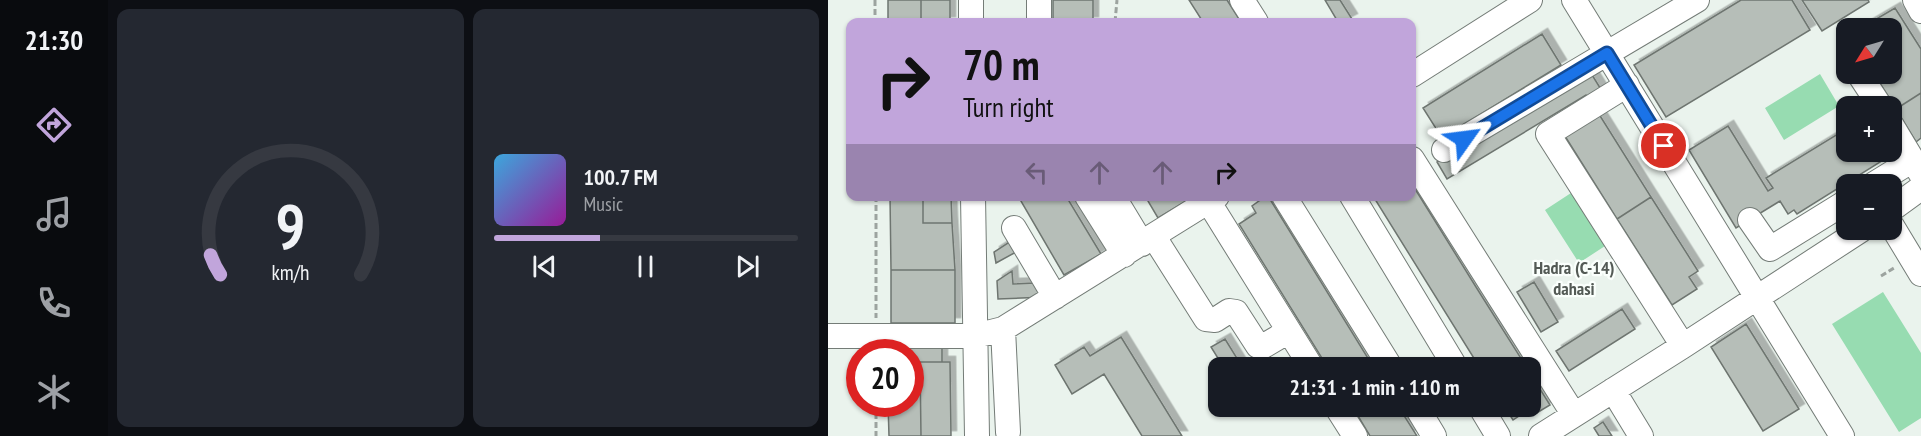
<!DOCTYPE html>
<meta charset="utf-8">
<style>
:root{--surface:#171b24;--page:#242831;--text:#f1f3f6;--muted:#9ea1a6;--line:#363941;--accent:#c1a5db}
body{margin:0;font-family:"PT Sans Narrow",sans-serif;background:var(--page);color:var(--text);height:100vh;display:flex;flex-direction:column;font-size:22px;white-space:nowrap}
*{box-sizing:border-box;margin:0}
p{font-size:20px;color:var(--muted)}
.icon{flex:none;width:33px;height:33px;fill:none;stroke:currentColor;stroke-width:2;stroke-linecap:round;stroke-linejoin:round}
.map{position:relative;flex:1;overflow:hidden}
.panel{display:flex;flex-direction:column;gap:9px;padding:9px;background:#0d0f14;width:720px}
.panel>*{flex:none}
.top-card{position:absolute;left:18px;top:18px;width:570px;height:183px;border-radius:12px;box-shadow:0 2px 4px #0004;background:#c1a5db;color:#111;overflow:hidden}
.needle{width:39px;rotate:233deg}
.fabs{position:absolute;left:1008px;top:18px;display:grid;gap:12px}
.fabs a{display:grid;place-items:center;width:66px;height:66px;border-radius:12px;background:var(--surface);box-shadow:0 2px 4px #0004;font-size:30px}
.speed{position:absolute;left:18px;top:339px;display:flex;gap:12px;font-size:30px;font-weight:700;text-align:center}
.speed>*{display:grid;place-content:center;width:78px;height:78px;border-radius:50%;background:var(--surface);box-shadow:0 2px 4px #0004;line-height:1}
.speed .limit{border:9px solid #d22;background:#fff;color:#111}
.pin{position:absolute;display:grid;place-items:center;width:51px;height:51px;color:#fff;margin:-26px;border:3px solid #fff;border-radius:50%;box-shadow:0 2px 6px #0007}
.me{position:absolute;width:66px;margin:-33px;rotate:59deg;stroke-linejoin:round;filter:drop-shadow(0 0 4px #0008)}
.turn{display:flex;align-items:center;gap:21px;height:126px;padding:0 18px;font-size:27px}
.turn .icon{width:78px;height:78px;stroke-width:2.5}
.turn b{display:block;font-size:42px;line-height:51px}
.lanes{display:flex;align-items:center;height:57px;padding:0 18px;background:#0003;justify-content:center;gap:30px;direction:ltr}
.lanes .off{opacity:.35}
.panel .tile{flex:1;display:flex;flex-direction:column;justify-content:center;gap:9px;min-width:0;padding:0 21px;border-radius:12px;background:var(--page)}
.panel .dial{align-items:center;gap:0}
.dial svg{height:156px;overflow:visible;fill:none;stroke:var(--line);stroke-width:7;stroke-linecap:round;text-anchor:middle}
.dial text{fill:var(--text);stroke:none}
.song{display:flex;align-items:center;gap:18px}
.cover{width:72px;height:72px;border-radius:9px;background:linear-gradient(135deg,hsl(200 70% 55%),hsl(300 70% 35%))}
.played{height:6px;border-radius:3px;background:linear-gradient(90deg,var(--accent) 35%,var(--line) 35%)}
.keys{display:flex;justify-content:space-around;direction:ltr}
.panel .tiles{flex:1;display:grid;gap:9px;grid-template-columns:repeat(2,1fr)}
.trip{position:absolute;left:380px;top:357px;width:333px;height:60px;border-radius:12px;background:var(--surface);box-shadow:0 2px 4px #0004;font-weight:800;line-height:60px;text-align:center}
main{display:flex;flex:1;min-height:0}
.menu{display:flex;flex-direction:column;width:108px;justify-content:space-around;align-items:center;background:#090b0e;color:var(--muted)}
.menu .icon{width:42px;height:42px}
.menu .selected{color:var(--accent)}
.menu b{font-size:27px;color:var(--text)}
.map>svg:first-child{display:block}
.green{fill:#97dcb1}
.building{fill:#b6beb8;stroke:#6e7570;stroke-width:1.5;filter:url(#shadow)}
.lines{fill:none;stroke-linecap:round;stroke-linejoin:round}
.minor-casing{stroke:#747c77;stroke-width:26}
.path{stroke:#9ca39f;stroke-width:3;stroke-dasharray:6 3;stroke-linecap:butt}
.minor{stroke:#fff;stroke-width:24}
.route-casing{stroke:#114b97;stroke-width:15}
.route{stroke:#1a73e8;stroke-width:10}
.labels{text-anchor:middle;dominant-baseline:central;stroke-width:4.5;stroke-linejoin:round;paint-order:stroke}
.neighbourhood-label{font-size:18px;font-weight:bold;fill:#535a55;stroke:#fafffc}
</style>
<main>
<nav class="menu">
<b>21:30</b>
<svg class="icon selected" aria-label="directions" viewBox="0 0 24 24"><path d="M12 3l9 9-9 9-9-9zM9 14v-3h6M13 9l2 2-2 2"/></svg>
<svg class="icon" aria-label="music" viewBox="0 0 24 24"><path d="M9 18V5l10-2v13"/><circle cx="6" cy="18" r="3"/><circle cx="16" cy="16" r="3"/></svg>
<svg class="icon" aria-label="phone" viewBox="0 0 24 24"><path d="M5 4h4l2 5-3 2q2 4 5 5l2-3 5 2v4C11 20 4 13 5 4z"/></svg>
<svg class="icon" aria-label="climate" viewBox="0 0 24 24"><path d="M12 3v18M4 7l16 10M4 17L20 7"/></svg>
</nav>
<section class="panel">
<div class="tiles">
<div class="tile dial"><svg viewBox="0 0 100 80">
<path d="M14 69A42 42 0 1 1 86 69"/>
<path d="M14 69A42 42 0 0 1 9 59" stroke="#c1a5db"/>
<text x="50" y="56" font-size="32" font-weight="700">9</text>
<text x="50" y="72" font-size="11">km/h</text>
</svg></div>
<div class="tile">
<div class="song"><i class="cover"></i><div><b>100.7 FM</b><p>Music</p></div></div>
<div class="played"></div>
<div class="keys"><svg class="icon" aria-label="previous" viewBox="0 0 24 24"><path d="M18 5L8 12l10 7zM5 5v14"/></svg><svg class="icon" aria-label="pause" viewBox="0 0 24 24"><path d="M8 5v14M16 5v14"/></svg><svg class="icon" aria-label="next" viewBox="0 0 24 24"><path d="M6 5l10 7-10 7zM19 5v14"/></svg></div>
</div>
</div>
</section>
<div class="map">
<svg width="1093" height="436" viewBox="0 0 1093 436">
<defs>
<filter id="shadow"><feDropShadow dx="5.5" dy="-5.5" stdDeviation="0" flood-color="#0004"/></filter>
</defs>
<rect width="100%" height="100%" fill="#eaf3ed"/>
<path class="green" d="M992,74L1011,106L956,140L937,108Z
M743,193L777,246L751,263L717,210Z
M1055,292L1093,353V418L1071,432L1004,324Z"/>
<path class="building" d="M60,0H93V22H60Z
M93,0H122V22H93Z
M225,0H265V22H225Z
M361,0H399L413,22H375Z
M497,0H512L524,19L518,22H510Z
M913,0H964L982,30L838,117L806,65Z
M974,0H1040L1041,2L994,31Z
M1067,8L1093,49V93L1068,109L1046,74H1064V28H1033Z
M714,34L733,65L614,138L595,108Z
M761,70L774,91L760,99L758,95L619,179L609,162Z
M1093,93V138L1088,142L1068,109Z
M769,111L823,197L789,219L735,133Z
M900,126L940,191L945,188L938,178L1018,129V152L1064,151L1065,154L969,214L966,210L960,214L952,201L908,228L861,150Z
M584,184L648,287L699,368H652L545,196H584Z
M62,196H95V223H124L127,270H63Z
M95,196H123L124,223H95Z
M190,196H238L273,254L236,275Z
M317,196H364L365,197L330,218Z
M438,196H440L546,368H500L411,224L428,213L424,206Z
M823,197L870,271L861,277L869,289L844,305L789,219Z
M189,237L218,297L170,299L169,281L184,271L185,284L206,283L188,252L168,263L166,252Z
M63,270H127V323H63Z
M706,282L730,322L713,332L689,292Z
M794,309L807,329L741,371L728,351Z
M918,324L971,409L935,431L883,347Z
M293,337L354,436H314L276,374L244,394L227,365L256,347L262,356Z
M397,339L415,368H396L383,347Z
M58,346L114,347V362H92L93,436H61L60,404H82V352H58Z
M92,362H122L123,436H93Z
M702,373L722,405L707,414L703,408L685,420L676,406H702Z
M524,406H570L589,436H542Z
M775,422L784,436H771L766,428Z"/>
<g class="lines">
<defs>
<path id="minor" d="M143,0V22
M211,0V22
M414,0L428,22
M746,0L1014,436
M1087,0L1093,11
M1031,74L1052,106
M584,75L702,0
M799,85L720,134L855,346
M1064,126L1093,174
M616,150L869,0
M584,159L746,415
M1046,184L1085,160
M145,196L149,436
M259,196L296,255
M285,196L314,244
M377,196L484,368
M456,196L563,368
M524,196L628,368
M1064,209L1093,188
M922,220L942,249L1018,202
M1064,226L1093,274
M186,228L227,297
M326,237L378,319L387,320L401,311L408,312L430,346L434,347L461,331
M175,329L180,432
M0,336H147L175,329L389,196
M785,390L813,436
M508,406L527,436
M588,406L606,436
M652,406L670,436
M713,436L855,346L1033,230"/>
</defs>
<use href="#minor" class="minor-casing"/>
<path class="path" d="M47,0V22
M287,22L289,0
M48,196V318
M1053,276L1066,268
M48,404V436"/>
<use href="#minor" class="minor"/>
</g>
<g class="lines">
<defs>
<path id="route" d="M636,139L779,53L836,146"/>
</defs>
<use href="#route" class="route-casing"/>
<use href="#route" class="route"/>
</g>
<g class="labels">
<g class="neighbourhood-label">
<text x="746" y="267">Hadra (C-14)<tspan x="746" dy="21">dahasi</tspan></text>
</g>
</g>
</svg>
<div class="fabs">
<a><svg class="needle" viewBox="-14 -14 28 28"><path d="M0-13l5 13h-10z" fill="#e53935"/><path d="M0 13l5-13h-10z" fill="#9ea1a6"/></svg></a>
<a>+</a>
<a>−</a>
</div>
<div class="speed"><div class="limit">20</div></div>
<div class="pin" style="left:836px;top:146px;background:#d93025"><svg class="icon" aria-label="arrive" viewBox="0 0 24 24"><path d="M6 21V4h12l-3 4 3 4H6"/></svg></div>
<svg class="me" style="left:636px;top:139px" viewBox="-20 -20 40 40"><path d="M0-17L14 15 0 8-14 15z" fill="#1a73e8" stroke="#fff" stroke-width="4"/></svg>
<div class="trip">21:31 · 1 min · 110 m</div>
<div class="top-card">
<div class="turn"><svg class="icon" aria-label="right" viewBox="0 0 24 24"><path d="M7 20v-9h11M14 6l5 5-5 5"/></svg><div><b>70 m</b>Turn right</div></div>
<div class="lanes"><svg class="icon off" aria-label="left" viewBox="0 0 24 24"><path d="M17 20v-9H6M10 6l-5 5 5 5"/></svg><svg class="icon off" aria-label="ahead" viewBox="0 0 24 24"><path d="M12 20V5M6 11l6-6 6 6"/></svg><svg class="icon off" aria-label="ahead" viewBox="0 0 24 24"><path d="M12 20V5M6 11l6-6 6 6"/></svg><svg class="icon" aria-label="right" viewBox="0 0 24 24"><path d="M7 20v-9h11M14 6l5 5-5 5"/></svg></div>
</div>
</div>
</main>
